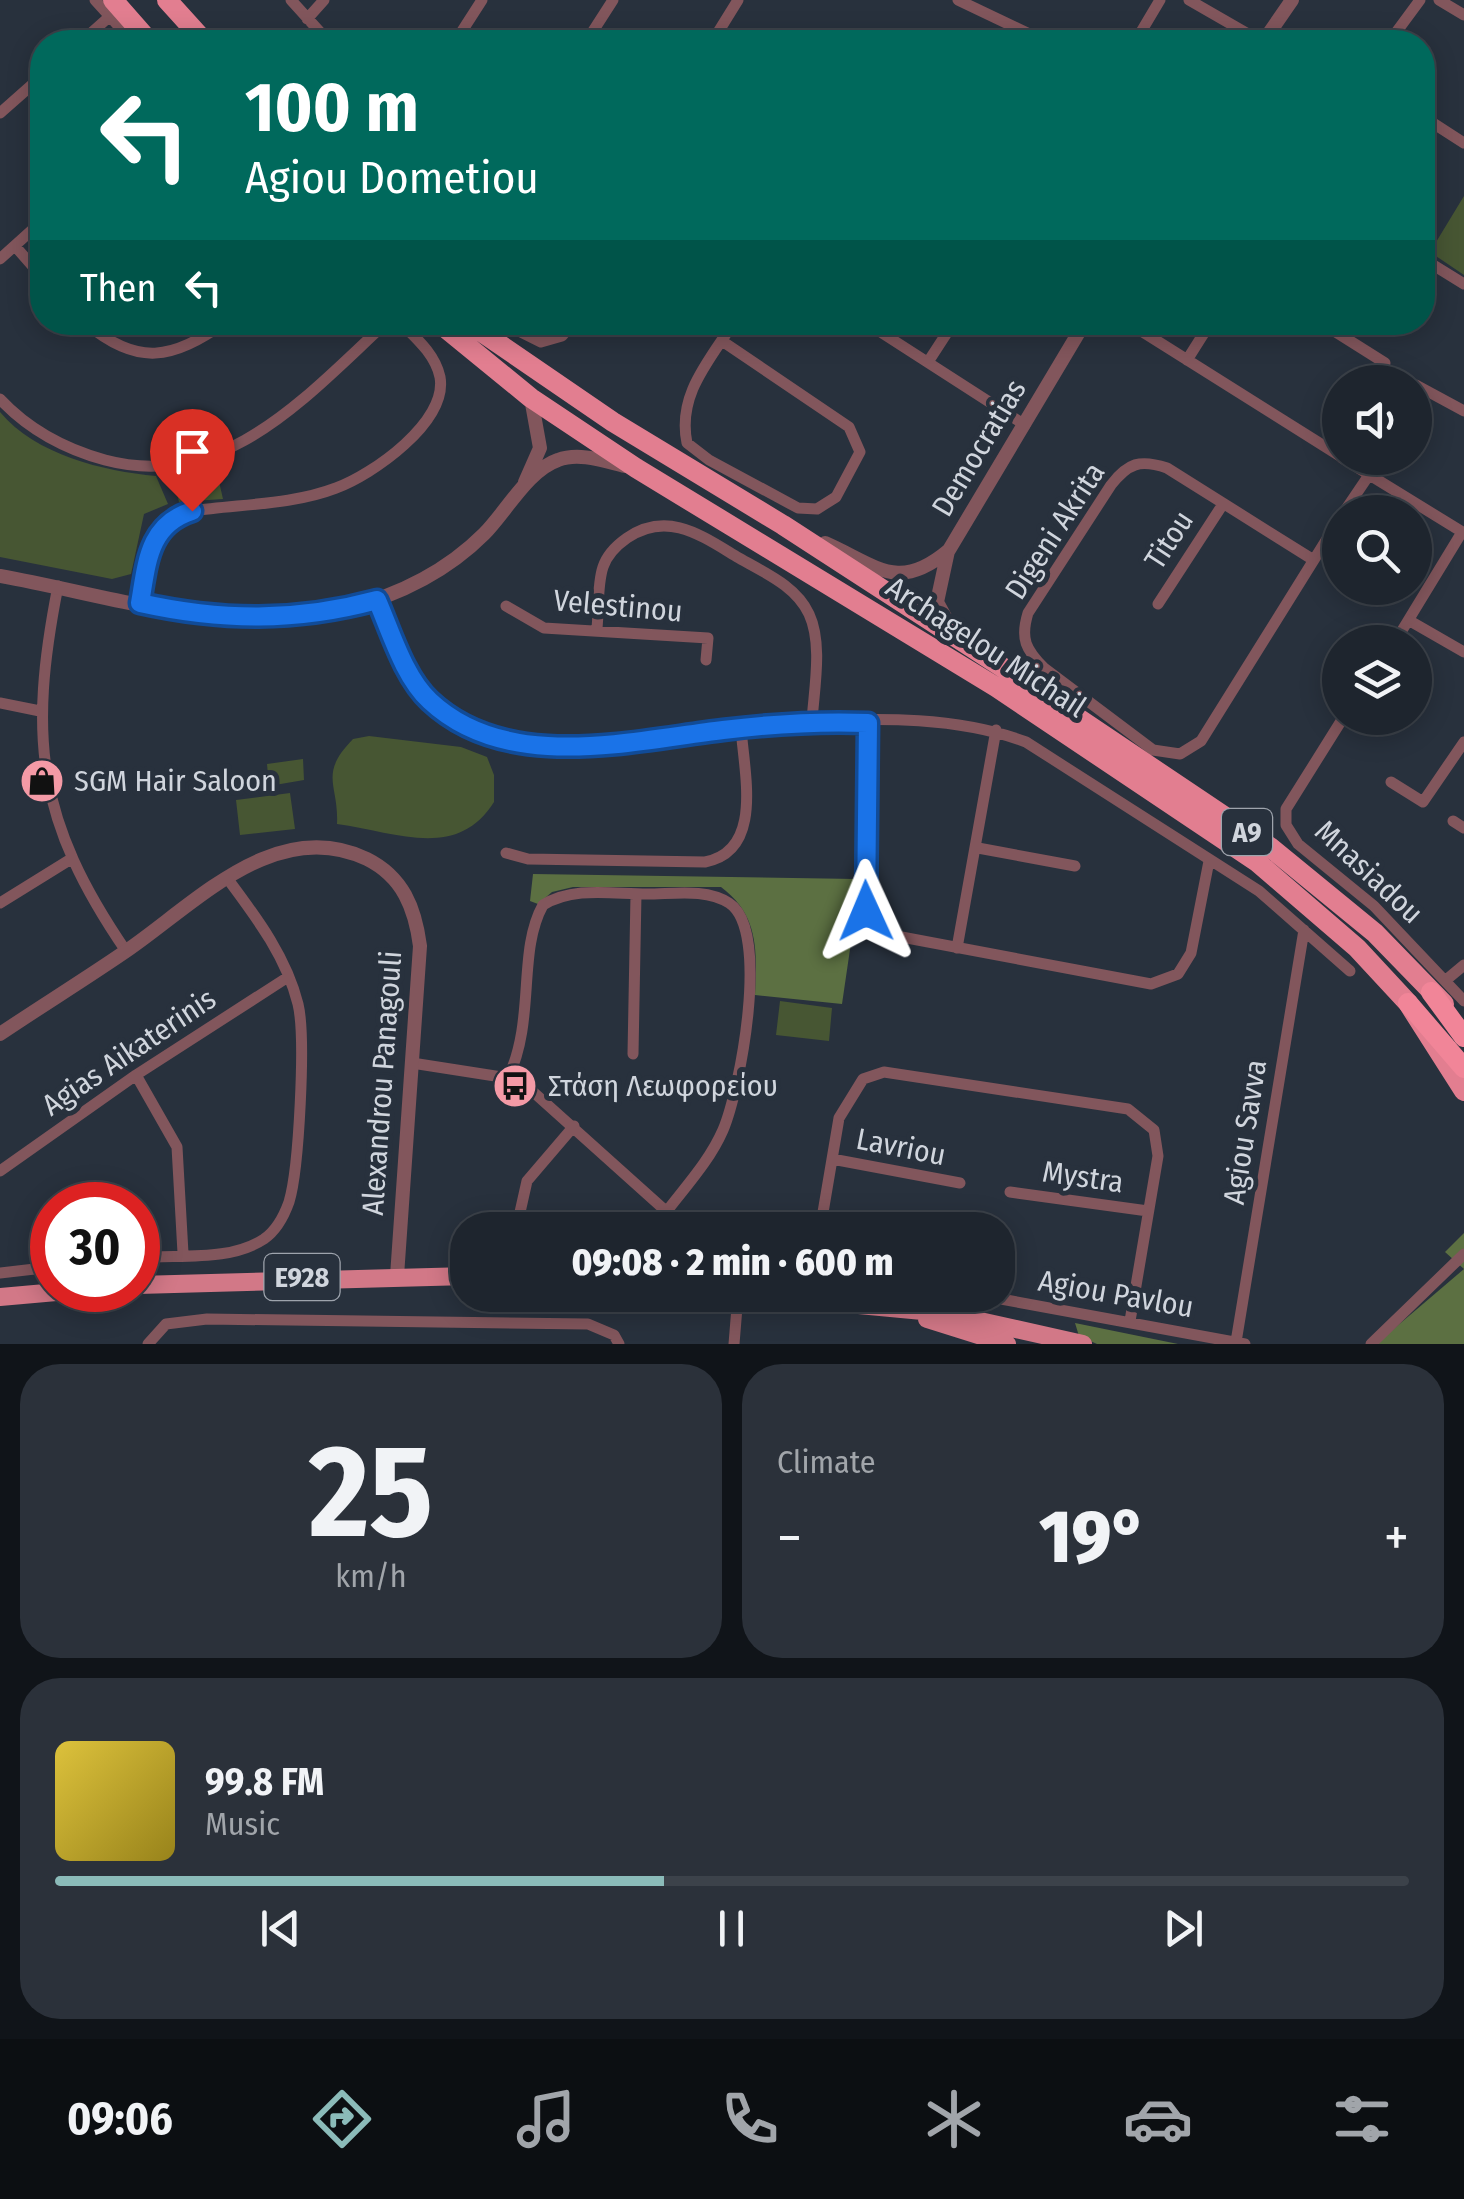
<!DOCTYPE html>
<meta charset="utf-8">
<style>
:root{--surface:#1e252e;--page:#2b313a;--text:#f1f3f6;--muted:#a1a5aa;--line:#3c424a;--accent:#8bbbb9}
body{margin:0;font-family:"Fira Sans Condensed",sans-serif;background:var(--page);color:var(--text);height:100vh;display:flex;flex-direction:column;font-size:38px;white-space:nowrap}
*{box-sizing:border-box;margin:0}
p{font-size:32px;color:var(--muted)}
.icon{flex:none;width:55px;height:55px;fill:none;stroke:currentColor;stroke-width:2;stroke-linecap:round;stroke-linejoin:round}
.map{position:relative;height:1344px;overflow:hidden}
.panel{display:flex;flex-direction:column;gap:20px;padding:20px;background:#101419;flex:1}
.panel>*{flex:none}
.guide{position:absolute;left:30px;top:30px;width:1405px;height:305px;border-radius:40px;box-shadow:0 5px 25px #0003,0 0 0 2px var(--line);background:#00695c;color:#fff;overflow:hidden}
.tools{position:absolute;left:1322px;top:365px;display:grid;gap:20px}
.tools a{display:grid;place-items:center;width:110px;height:110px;border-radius:50%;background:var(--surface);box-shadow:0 5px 25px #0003,0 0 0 2px var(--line);font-size:50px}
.speed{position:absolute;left:30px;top:1182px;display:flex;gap:20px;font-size:50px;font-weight:700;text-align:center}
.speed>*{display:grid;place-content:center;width:130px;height:130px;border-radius:50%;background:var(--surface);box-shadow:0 5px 25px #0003,0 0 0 2px var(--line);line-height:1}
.speed .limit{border:15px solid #d22;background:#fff;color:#111}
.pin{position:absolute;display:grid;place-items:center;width:85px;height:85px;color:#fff;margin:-102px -42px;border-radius:50% 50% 50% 0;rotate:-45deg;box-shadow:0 0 10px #0007}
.pin .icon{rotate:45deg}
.me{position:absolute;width:110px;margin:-55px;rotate:359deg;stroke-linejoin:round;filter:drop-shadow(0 0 8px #0008)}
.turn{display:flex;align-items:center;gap:35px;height:210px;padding:0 50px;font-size:45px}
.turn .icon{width:130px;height:130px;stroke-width:2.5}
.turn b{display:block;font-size:70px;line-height:85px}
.then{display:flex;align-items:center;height:95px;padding:0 50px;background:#0003;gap:20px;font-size:38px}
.big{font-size:75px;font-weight:800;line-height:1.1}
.panel .card{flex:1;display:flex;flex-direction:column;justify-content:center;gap:15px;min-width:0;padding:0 35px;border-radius:40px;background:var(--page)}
.panel .dial{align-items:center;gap:0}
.dial b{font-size:130px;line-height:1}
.song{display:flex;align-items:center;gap:30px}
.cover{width:120px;height:120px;border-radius:15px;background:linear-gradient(135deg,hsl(50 70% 55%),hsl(50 70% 35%))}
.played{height:10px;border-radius:5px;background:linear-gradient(90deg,var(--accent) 45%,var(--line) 45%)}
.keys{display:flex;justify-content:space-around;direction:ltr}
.heat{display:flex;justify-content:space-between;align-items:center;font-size:55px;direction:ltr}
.panel .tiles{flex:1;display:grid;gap:20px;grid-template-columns:1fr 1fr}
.card:last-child{grid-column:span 2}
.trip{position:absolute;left:450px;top:1212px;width:565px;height:100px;border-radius:40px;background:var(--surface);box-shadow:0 5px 25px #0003,0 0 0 2px var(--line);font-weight:800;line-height:100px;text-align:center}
.tab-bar{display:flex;height:160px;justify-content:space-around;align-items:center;background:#0c0f12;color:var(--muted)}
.tab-bar .icon{width:70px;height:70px}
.tab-bar .active{color:var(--accent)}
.tab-bar b{font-size:45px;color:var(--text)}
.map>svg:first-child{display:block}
.green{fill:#475633}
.forest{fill:#5c7042}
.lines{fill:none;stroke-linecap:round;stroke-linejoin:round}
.minor{stroke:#82565c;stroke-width:11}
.tertiary{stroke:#82565c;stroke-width:14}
.primary{stroke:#d27887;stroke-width:18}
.trunk{stroke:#e27e90;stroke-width:20}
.motorway{stroke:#f18598;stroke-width:20}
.route-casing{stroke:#114b97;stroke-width:25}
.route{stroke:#1a73e8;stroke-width:18}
.labels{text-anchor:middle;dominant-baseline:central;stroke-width:10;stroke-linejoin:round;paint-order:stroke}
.shield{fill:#28313d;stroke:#9ea4ad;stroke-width:2.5}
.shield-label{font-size:28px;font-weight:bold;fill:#d0d5dd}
.street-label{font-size:30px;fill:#d0d5dd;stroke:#28313d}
.poi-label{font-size:30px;fill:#d0d5dd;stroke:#28313d;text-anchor:start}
</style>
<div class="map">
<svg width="1464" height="1344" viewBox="0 0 1464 1344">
<rect width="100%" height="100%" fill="#28313d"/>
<path class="green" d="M1464,196V275L1430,252Z
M0,412C36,455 103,471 156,476L168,504L144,514L131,574L112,579L0,557Z
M218,477L223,499L179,502L174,481Z
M369,736L461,747L487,757L494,775V802C457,861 396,832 337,824C339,784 318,775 353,739Z
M303,759L304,780L269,786L267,764Z
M290,793L295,829L240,835L236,800Z
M780,1001L832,1008L829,1041L776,1035Z"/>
<path class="forest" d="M533,874L856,879L860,911L854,922L842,1004L755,995C757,951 759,915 721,887H573L552,892L538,904L530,901Z
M1464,1233V1344H1376L1464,1269L1445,1252Z
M1075,1323L1178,1344H1097L1079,1336Z"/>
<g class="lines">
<path class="minor" d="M95,0L133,42
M291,0L329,42
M958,0L1046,42
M1189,0L1262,42
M1439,0L1464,15
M307,19L324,0
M591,34L607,42
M81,42L109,17
M455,42L482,0
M586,42L613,0
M712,42L738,0
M1135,42L1160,0
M1389,42L1420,0
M0,113L42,76
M1422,116L1464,143
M15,246L42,277
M1422,258L1464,284
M0,259L42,221
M84,322C139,367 171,360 226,322
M501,322L541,342L562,336L574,322
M865,322L1025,425
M1127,322L1340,456
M1320,322L1385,363
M722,341L849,427L860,452L836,497L817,509L798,508L709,460L687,443C677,395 709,361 734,322
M1187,360L1211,322
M928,362L954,322
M1416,385L1464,411
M0,399C29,430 65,449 105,460C225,492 307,395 387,322
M1342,458L1464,533
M1344,512L1369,475
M1312,559L1167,468C1140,459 1128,463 1111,485L1028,613C1020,639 1026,650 1044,668L1153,750L1180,754L1201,741L1340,518
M58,586C28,738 37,821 126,951
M377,600C391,632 404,677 430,701C518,781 699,729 808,722C879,717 960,717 1026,742L1259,891L1350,971
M139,603C147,563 148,525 192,511C239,504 292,505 336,488C372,475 448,422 440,377C435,354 416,338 400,322
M1158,604L1223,504
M506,606L544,628L708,638L706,660
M1410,621L1464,652
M597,628C599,609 597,585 603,567C607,555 617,545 627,538C668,510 702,536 739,558C765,573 796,586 809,614C823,644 814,689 812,721
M1395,642L1462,532
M0,703L40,711
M1343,718L1286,809V825L1298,844L1374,906L1464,1001
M868,723L866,911L877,927L891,935L1151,984L1178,974L1191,953L1209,861
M1391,782L1423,802L1464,742
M1453,821L1464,828
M978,848L1075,866
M506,853L528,859L705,862C764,851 744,773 741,728
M0,903L71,859
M957,948L996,730
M1446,980L1464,965
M633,1054L636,894
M412,1063L508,1078L531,1090L687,1230
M136,1075L177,1147L183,1253
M508,1078C536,1019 517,952 543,905C574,886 612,894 647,894C673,894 706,888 729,903C771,930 740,1090 723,1130C710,1160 687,1185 667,1211
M832,1159L960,1183
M0,1171L136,1075L288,977
M1010,1192L1148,1211
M516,1230L527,1181L574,1126
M820,1230L839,1118L863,1079L884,1072L1128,1109L1154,1130L1158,1156L1130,1321
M138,1258C178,1254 229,1262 264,1239C277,1230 284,1216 289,1202C299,1169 306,1037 298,1004C286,956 256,917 227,878
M0,1273L52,1267
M979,1295L1245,1344
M1236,1342L1304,930
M148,1344L166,1324L207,1319L588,1324L614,1335L619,1344
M734,1344L738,1295
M1371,1344L1464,1254"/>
<path class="tertiary" d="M1263,42L1292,0
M525,482L540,448L531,398
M825,543C877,566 898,593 949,550L1085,322
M948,551L937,602L951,628
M0,576C112,596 230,638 345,609C396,596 446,572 484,534C506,512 528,470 558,460C579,452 604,461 625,466
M0,1034C43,1005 87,978 129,949C198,901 277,816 367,859C403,877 415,908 420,946L397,1276"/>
<path class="primary" d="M138,1285L468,1276
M753,1295L944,1313L1083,1344
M0,1297L79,1290
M927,1319L1007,1344"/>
<path class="trunk" d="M113,0L150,42
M167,0L205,42
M438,322L531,398L636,468L996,687L1257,862L1357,948L1408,1003L1464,1091
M467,322L613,422L783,525L1005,669L1270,847L1375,933L1444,1004"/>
<path class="motorway" d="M1431,992L1464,1037
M1408,1003L1464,1068"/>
</g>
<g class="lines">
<defs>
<path id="route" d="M192,511C148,525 147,563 140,603C221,621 296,622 377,600C391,632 404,677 430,701C507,773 630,741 723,730C772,724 819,721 868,723L866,911"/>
</defs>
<use href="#route" class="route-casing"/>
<use href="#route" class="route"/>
</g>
<defs>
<symbol id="shop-disc" viewBox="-11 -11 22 22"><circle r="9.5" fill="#f49aa6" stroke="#28313d"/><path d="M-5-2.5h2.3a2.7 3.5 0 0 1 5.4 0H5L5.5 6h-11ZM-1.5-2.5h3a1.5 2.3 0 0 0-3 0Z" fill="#111"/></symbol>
<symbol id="bus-disc" viewBox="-11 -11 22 22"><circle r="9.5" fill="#f49aa6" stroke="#28313d"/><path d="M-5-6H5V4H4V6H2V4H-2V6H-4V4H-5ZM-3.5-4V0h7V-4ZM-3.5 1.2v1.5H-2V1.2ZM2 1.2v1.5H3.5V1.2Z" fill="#111"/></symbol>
</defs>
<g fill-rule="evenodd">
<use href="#shop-disc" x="17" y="756" width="50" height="50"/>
<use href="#bus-disc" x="490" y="1061" width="50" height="50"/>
</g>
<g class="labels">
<g class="shield">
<rect x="1222" y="809" width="50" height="46" rx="8"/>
<rect x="264.5" y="1254" width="75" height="46" rx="8"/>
</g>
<g class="shield-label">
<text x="1247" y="832">A9</text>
<text x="302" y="1277">E928</text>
</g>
<g class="street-label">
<text transform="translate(979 448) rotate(-59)">Democratias</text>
<text transform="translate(1055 531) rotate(-57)">Digeni Akrita</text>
<text transform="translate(1169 540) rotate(-57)">Titou</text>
<text transform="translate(618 606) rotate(5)">Velestinou</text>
<text transform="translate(986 647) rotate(33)">Archagelou Michail</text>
<text transform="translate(1369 872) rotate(43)">Mnasiadou</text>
<text transform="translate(129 1052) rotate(-34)">Agias Aikaterinis</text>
<text transform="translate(382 1083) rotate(-86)">Alexandrou Panagouli</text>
<text transform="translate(1245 1132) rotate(-81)">Agiou Savva</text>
<text transform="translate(901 1147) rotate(11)">Lavriou</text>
<text transform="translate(1083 1177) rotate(8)">Mystra</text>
<text transform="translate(1116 1294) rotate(10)">Agiou Pavlou</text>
</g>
<g class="poi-label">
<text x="74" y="781">SGM Hair Saloon</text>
<text x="548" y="1086">Στάση Λεωφορείου</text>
</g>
</g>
</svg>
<div class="tools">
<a><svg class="icon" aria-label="sound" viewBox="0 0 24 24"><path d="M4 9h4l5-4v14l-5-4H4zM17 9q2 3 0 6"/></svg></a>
<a><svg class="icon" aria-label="search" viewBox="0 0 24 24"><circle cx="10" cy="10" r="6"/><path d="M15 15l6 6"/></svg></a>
<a><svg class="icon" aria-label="layers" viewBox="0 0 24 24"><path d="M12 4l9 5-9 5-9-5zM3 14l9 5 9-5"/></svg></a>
</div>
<div class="speed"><div class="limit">30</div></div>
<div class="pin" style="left:192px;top:511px;background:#d93025"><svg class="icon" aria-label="arrive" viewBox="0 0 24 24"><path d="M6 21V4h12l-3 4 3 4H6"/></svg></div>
<svg class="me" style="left:866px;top:911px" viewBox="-20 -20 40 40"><path d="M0-17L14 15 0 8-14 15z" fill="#1a73e8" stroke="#fff" stroke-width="4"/></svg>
<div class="trip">09:08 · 2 min · 600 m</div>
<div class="guide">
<div class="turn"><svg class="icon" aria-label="left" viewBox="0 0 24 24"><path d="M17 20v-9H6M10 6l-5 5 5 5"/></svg><div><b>100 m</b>Agiou Dometiou</div></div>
<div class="then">Then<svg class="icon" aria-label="left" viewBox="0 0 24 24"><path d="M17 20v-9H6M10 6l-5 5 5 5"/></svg></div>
</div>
</div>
<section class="panel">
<div class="tiles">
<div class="card dial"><b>25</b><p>km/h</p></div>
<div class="card"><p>Climate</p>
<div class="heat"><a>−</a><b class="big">19°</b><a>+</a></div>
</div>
<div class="card">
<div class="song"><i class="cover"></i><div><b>99.8 FM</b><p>Music</p></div></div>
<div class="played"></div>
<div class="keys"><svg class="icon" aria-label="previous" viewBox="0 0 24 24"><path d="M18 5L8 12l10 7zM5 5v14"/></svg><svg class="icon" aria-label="pause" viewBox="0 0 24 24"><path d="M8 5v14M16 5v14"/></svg><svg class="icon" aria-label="next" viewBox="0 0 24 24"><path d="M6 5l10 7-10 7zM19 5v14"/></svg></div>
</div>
</div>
</section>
<nav class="tab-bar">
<b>09:06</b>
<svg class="icon active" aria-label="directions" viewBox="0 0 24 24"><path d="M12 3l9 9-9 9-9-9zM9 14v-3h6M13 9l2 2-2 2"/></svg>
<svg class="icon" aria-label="music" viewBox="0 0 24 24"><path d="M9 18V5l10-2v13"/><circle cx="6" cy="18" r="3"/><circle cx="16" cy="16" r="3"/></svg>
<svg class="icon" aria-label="phone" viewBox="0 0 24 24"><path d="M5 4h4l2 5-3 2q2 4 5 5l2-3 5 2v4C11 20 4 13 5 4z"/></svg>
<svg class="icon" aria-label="climate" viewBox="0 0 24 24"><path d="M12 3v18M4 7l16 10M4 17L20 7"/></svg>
<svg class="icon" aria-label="car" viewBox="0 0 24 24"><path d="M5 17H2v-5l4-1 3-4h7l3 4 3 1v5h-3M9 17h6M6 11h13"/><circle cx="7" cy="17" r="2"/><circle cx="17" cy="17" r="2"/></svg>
<svg class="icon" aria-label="filters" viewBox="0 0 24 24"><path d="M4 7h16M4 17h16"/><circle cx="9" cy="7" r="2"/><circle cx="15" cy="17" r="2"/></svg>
</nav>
